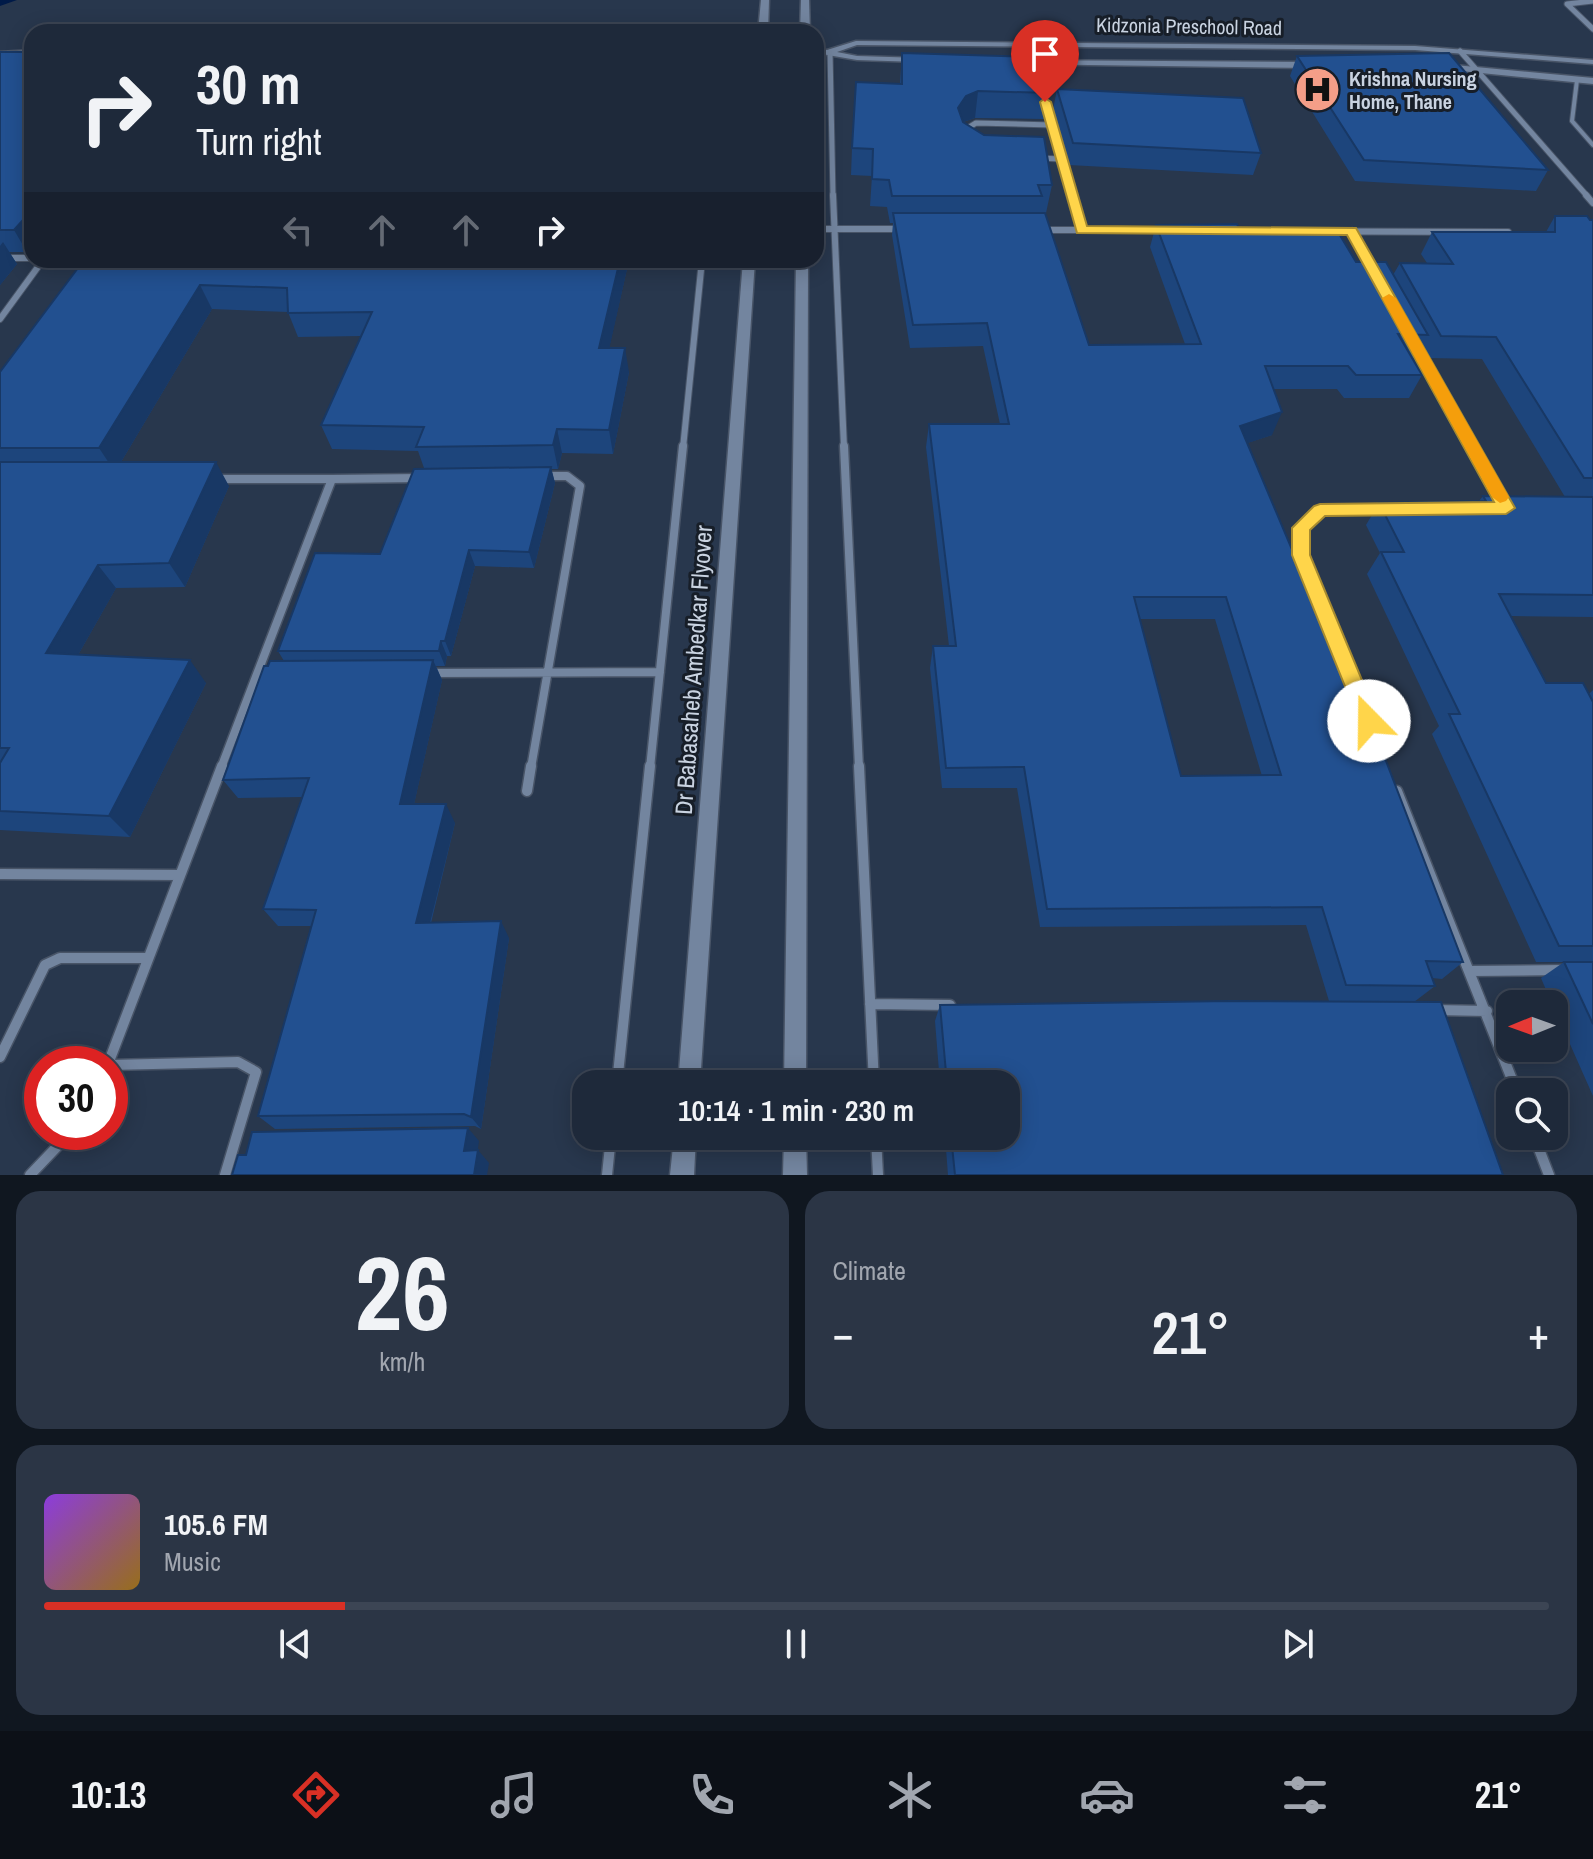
<!DOCTYPE html>
<meta charset="utf-8">
<style>
:root{--surface:#1e293a;--page:#2b3545;--text:#f1f3f6;--muted:#a1a6af;--line:#3c4554;--accent:#d93025}
body{margin:0;font-family:"Archivo Narrow",sans-serif;background:var(--page);color:var(--text);height:100vh;display:flex;flex-direction:column;font-size:30px;white-space:nowrap}
*{box-sizing:border-box;margin:0}
p{font-size:26px;color:var(--muted)}
.icon{flex:none;width:44px;height:44px;fill:none;stroke:currentColor;stroke-width:2;stroke-linecap:round;stroke-linejoin:round}
.map{position:relative;height:1175px;overflow:hidden}
.sheet{display:flex;flex-direction:column;gap:16px;padding:16px;background:#101720;flex:1}
.sheet>*{flex:none}
.guide{position:absolute;left:24px;top:24px;width:800px;height:244px;border-radius:24px;box-shadow:0 4px 20px #0003,0 0 0 2px var(--line);background:#1e293a;color:var(--text);overflow:hidden}
.needle{width:52px;rotate:269deg}
.fabs{position:absolute;left:1496px;top:990px;display:grid;gap:16px}
.fabs a{display:grid;place-items:center;width:72px;height:72px;border-radius:16px;background:var(--surface);box-shadow:0 4px 20px #0003,0 0 0 2px var(--line);font-size:40px}
.speed{position:absolute;left:24px;top:1046px;display:flex;gap:16px;font-size:40px;font-weight:700;text-align:center}
.speed>*{display:grid;place-content:center;width:104px;height:104px;border-radius:50%;background:var(--surface);box-shadow:0 4px 20px #0003,0 0 0 2px var(--line);line-height:1}
.speed .limit{border:12px solid #d22;background:#fff;color:#111}
.pin{position:absolute;display:grid;place-items:center;width:68px;height:68px;color:#fff;margin:-82px -34px;border-radius:50% 50% 50% 0;rotate:-45deg;box-shadow:0 0 8px #0007}
.pin .icon{rotate:45deg}
.me{position:absolute;width:88px;margin:-44px;rotate:338deg;stroke-linejoin:round;filter:drop-shadow(0 0 6px #0008)}
.turn{display:flex;align-items:center;gap:28px;height:168px;padding:0 40px;font-size:36px}
.turn .icon{width:104px;height:104px;stroke-width:2.5}
.turn b{display:block;font-size:56px;line-height:68px}
.lanes{display:flex;align-items:center;height:76px;padding:0 40px;background:#0003;justify-content:center;gap:40px;direction:ltr}
.lanes .off{opacity:.35}
.big{font-size:60px;font-weight:600;line-height:1.1}
.sheet .widget{flex:1;display:flex;flex-direction:column;justify-content:center;gap:12px;min-width:0;padding:0 28px;border-radius:24px;background:var(--page)}
.sheet .dial{align-items:center;gap:0}
.dial b{font-size:104px;line-height:1}
.song{display:flex;align-items:center;gap:24px}
.cover{width:96px;height:96px;border-radius:12px;background:linear-gradient(135deg,hsl(270 70% 55%),hsl(40 70% 35%))}
.played{height:8px;border-radius:4px;background:linear-gradient(90deg,var(--accent) 20%,var(--line) 20%)}
.keys{display:flex;justify-content:space-around;direction:ltr}
.heat{display:flex;justify-content:space-between;align-items:center;font-size:44px;direction:ltr}
.sheet .tiles{flex:1;display:grid;gap:16px;grid-template-columns:1fr 1fr}
.widget:last-child{grid-column:span 2}
.trip{position:absolute;left:572px;top:1070px;width:448px;height:80px;border-radius:24px;background:var(--surface);box-shadow:0 4px 20px #0003,0 0 0 2px var(--line);font-weight:600;line-height:80px;text-align:center}
.tabs{display:flex;height:128px;justify-content:space-around;align-items:center;background:#0c1017;color:var(--muted)}
.tabs .icon{width:56px;height:56px}
.tabs .selected{color:var(--accent)}
.tabs b{font-size:36px;color:var(--text)}
.map>svg:first-child{display:block}
.lines{fill:none;stroke-linecap:round;stroke-linejoin:round}
.stream{fill:#001a48;fill-rule:evenodd}
.service-casing{stroke:#485467;stroke-width:6}
.minor-far3-casing{stroke:#485467;stroke-width:7}
.minor-far2-casing{stroke:#485467;stroke-width:8}
.minor-far1-casing{stroke:#485467;stroke-width:11}
.minor-casing{stroke:#485467;stroke-width:13}
.tertiary-casing{stroke:#485467;stroke-width:3}
.secondary-casing{stroke:#485467;stroke-width:3}
.service{stroke:#73859f;stroke-width:4}
.minor-far3{stroke:#73859f;stroke-width:5}
.minor-far2{stroke:#73859f;stroke-width:6}
.minor-far1{stroke:#73859f;stroke-width:8}
.minor{stroke:#73859f;stroke-width:10}
.tertiary{fill:#73859f;fill-rule:evenodd}
.secondary{fill:#73859f;fill-rule:evenodd}
.wall{fill:#1d457c;fill-rule:evenodd}
.shaded-wall{fill:#183865}
.building{fill:#225090;stroke:#183865;stroke-width:2;fill-rule:evenodd}
.route{fill:#ffd54a;stroke:#a68a30;stroke-width:2}
.slow{fill:#f59e0b}
.labels{text-anchor:middle;dominant-baseline:central;stroke-width:6;stroke-linejoin:round;paint-order:stroke}
.far-street-label{font-size:20px;fill:#c9d3e1;stroke:#171e28}
.far-poi-label{font-size:20px;font-weight:bold;fill:#c9d3e1;stroke:#171e28;text-anchor:start}
.street-label{font-size:24px;fill:#c9d3e1;stroke:#171e28}
</style>
<div class="map">
<svg width="1593" height="1175" viewBox="0 0 1593 1175">
<rect width="100%" height="100%" fill="#28374d"/>
<g class="lines">
<path class="stream" d="M0,0H17L0,6Z"/>
<defs>
<path id="service" d="M1577,80L1572,121L1593,145"/>
<path id="minor-far3" d="M1593,1L1567,4L1593,29
M1460,51L1588,197
M830,52L833,197
M1034,63L1072,197
M963,131L976,123L1052,125
M1038,158L1061,159"/>
<path id="minor-far2" d="M833,195L844,448
M1071,195L1081,230
M1586,195L1593,203
M816,229H900
M1042,230H1164
M1230,231L1508,232
M1352,231L1373,269
M0,258H32
M0,319L43,260
M1415,344L1473,448
M683,448L702,260"/>
<path id="minor-far1" d="M844,446L859,768
M1472,446L1504,503
M214,479H332L257,674
M332,479L421,478
M1303,560L1301,528L1320,510L1384,508
M428,673L660,672
M221,768L257,674H271
M531,768L580,486L567,476H542
M650,768L683,446"/>
<path id="minor" d="M859,766L874,1084
M527,791L531,766
M1397,791L1517,1092
M0,874L180,875
M1471,971L1562,970
M870,1004L950,1005
M1435,1010L1487,1011
M0,1057L45,965L60,958H148
M108,1064L222,766
M110,1065L238,1062L256,1072L225,1175
M617,1084L650,766
M876,1136L878,1175
M1534,1136L1549,1175
M30,1175L71,1132
M607,1175L611,1136"/>
<path id="tertiary" d="M856,41L1415,46L1593,60V64L1415,50L857,45L837,52L857,56L922,58V62H919L857,60L816,53V49L827,50Z
M32,50V54L0,56V52Z
M1013,60L1311,62L1315,65L1311,68L1016,64L1012,62Z
M1444,64L1593,78V84L1441,69V65Z"/>
<path id="secondary" d="M761,0H769L768,32H758Z
M801,0H809L810,32H800Z
M743,260H755L700,1084H678Z
M796,260H808L806,1084H784Z
M674,1136H696L694,1175H670Z
M784,1136H806L807,1175H783Z"/>
</defs>
<use href="#service" class="service-casing"/>
<use href="#minor-far3" class="minor-far3-casing"/>
<use href="#minor-far2" class="minor-far2-casing"/>
<use href="#minor-far1" class="minor-far1-casing"/>
<use href="#minor" class="minor-casing"/>
<use href="#tertiary" class="tertiary-casing"/>
<use href="#secondary" class="secondary-casing"/>
<use href="#service" class="service"/>
<use href="#minor-far3" class="minor-far3"/>
<use href="#minor-far2" class="minor-far2"/>
<use href="#minor-far1" class="minor-far1"/>
<use href="#minor" class="minor"/>
<use href="#tertiary" class="tertiary"/>
<use href="#secondary" class="secondary"/>
</g>
<path class="wall" d="M0,52H32V246L27,252H9L17,264L0,285Z
M902,53L1031,82L1049,93L1044,119L975,118L963,122L1052,185L1046,213H1038L1089,345L1185,344L1150,247L1156,225L1241,233L1356,262L1393,275L1400,263H1427L1421,254L1432,232H1546L1555,216L1593,220V617L1511,616L1546,683L1589,694L1593,690V1096L1554,1008V1004H1552L1541,978L1564,962H1536L1432,734L1439,726L1367,574L1380,553L1366,525L1379,503L1479,501L1483,496L1565,497L1482,359L1429,358L1422,345L1415,358H1412L1422,375L1409,398H1344L1337,389H1274L1272,435L1247,443L1463,962L1442,979L1432,978L1435,986L1414,1002L1503,1175H948L945,1136H1006V1084H940L935,1021L940,1005L1329,1001L1306,925L1040,927L1017,788H942L930,668L933,646H949L926,447L929,424H1000L983,346L910,348L892,235L893,223H890L887,207L870,206L872,176L851,175L852,148L900,84ZM1140,619H1215L1262,776H1181Z
M1297,56L1548,170L1536,191L1355,181L1290,76Z
M1057,89L1261,153L1253,175L1069,165L1053,110Z
M84,260H629L609,348L629,372L613,454L562,453L558,469H551L555,483L534,568L475,566L451,656H447L445,666H436L442,680L414,804L455,823L431,923L509,938L481,1129L475,1126L275,1129L258,1116L311,926H278L263,909L302,797L238,798L223,780L268,666L284,661L278,651L380,554L424,468L418,451L332,449L321,425L361,336L298,337L288,312L212,309L121,462L229,486L185,587L116,588L78,655L206,683L130,837L0,830V372Z"/>
<path class="shaded-wall" d="M978,91L975,118L963,122L955,135L958,108L966,96Z
M32,210V246L27,252L14,230Z
M3,242L17,264L0,285V246Z
M620,260H629L604,372L599,348Z
M200,285L212,309L115,472L99,448Z
M625,348L629,372L613,454L609,430Z
M1282,412L1272,435L1230,449L1240,426Z
M557,429L562,453L558,469L553,445Z
M216,462L229,486L185,587L169,563Z
M551,467L555,483L534,568L529,552Z
M469,550L475,566L451,656L445,641Z
M98,565L116,588L66,676L46,653Z
M441,641L447,656L445,666L439,651Z
M190,660L206,683L130,837L109,816Z
M433,660L442,680L410,822L400,804Z
M446,804L455,823L426,939L416,923Z
M501,921L509,938L481,1129L471,1117Z
M468,1128L479,1141L476,1163L464,1151Z
M478,1150L489,1163L487,1175H474Z"/>
<path class="building" d="M0,52H32V210L14,230H0Z
M902,53L1032,57L1031,82L1046,83L1049,93L978,91L966,96L958,108L963,122L984,135L1044,137L1052,185H1038L1042,196H892L889,180L872,179L873,149L852,148L856,82L902,84Z
M1449,53L1548,170L1364,160L1297,56Z
M1057,89L1243,98L1261,153L1073,143Z
M893,213H1045L1089,345L1201,344L1156,225L1237,224L1241,233L1338,232L1356,262H1386L1428,335L1398,334L1422,375H1356L1348,366H1265L1282,412L1240,426L1293,552H1306L1463,962L1426,961L1435,986L1346,985L1322,907L1047,909L1024,767L946,768L933,646H956L929,424H1009L987,323L913,325ZM1134,597H1226L1281,775L1181,776Z
M1555,216H1587L1590,220H1593V478H1584L1496,337L1441,336L1400,263L1453,264L1432,232H1555Z
M84,260H620L599,348H625L609,430L557,429L553,445L416,447L424,427L321,425L372,312L288,313L287,288L200,285L99,448H0V372Z
M0,462H216L169,563L98,565L46,653L190,660L109,816L0,811V763L9,748H0Z
M551,467L529,552L469,550L445,641H441L439,651H278L315,553L380,554L414,469Z
M1483,496L1593,497V595L1499,594L1546,683H1583L1593,702V946H1559L1449,714H1460L1381,552H1404L1379,503L1486,501Z
M433,660L400,804H446L416,923L501,921L471,1117L464,1114L258,1116L316,910L263,909L309,778L223,780L264,666H268L270,661Z
M1564,962H1593V1024Z
M1231,1001L1441,1002L1503,1175H955L951,1136H1006V1084H947L940,1005Z
M468,1128L464,1151L478,1150L474,1175H232L238,1155H246L252,1132Z"/>
<path class="route" d="M1045,98L1051,102L1087,226L1356,228L1515,508L1506,514L1325,516L1310,530V555L1379,721L1376,727L1369,730L1362,727L1359,721L1292,555V528L1314,506L1320,504L1494,502L1347,235L1077,233L1040,102Z"/>
<path class="slow" d="M1389,294L1396,298L1509,497L1506,501L1500,503L1492,497L1382,298Z"/>
<defs>
<symbol id="hospital-disc" viewBox="-11 -11 22 22"><circle r="9.5" fill="#f49e88" stroke="#171e28"/><path d="M-5-5h3v3.5h4V-5h3V5h-3V1.5h-4V5h-3Z" fill="#111"/></symbol>
</defs>
<g fill-rule="evenodd">
<use href="#hospital-disc" x="1292" y="64" width="51" height="51"/>
</g>
<g class="labels">
<g class="far-street-label">
<text transform="translate(1189 26) rotate(1)">Kidzonia Preschool Road</text>
</g>
<g class="far-poi-label">
<text x="1349" y="78">Krishna Nursing<tspan x="1349" dy="23">Home, Thane</tspan></text>
</g>
<g class="street-label">
<text transform="translate(693 670) rotate(-86)">Dr Babasaheb Ambedkar Flyover</text>
</g>
</g>
</svg>
<div class="fabs">
<a><svg class="needle" viewBox="-14 -14 28 28"><path d="M0-13l5 13h-10z" fill="#e53935"/><path d="M0 13l5-13h-10z" fill="#a1a6af"/></svg></a>
<a><svg class="icon" aria-label="search" viewBox="0 0 24 24"><circle cx="10" cy="10" r="6"/><path d="M15 15l6 6"/></svg></a>
</div>
<div class="speed"><div class="limit">30</div></div>
<div class="pin" style="left:1045px;top:102px;background:#d93025"><svg class="icon" aria-label="arrive" viewBox="0 0 24 24"><path d="M6 21V4h12l-3 4 3 4H6"/></svg></div>
<svg class="me" style="left:1369px;top:721px" viewBox="-20 -20 40 40"><circle r="19" fill="#fff"/><path d="M0-13L10 11 0 6-10 11z" fill="#ffd54a"/></svg>
<div class="trip">10:14 · 1 min · 230 m</div>
<div class="guide">
<div class="turn"><svg class="icon" aria-label="right" viewBox="0 0 24 24"><path d="M7 20v-9h11M14 6l5 5-5 5"/></svg><div><b>30 m</b>Turn right</div></div>
<div class="lanes"><svg class="icon off" aria-label="left" viewBox="0 0 24 24"><path d="M17 20v-9H6M10 6l-5 5 5 5"/></svg><svg class="icon off" aria-label="ahead" viewBox="0 0 24 24"><path d="M12 20V5M6 11l6-6 6 6"/></svg><svg class="icon off" aria-label="ahead" viewBox="0 0 24 24"><path d="M12 20V5M6 11l6-6 6 6"/></svg><svg class="icon" aria-label="right" viewBox="0 0 24 24"><path d="M7 20v-9h11M14 6l5 5-5 5"/></svg></div>
</div>
</div>
<section class="sheet">
<div class="tiles">
<div class="widget dial"><b>26</b><p>km/h</p></div>
<div class="widget"><p>Climate</p>
<div class="heat"><a>−</a><b class="big">21°</b><a>+</a></div>
</div>
<div class="widget">
<div class="song"><i class="cover"></i><div><b>105.6 FM</b><p>Music</p></div></div>
<div class="played"></div>
<div class="keys"><svg class="icon" aria-label="previous" viewBox="0 0 24 24"><path d="M18 5L8 12l10 7zM5 5v14"/></svg><svg class="icon" aria-label="pause" viewBox="0 0 24 24"><path d="M8 5v14M16 5v14"/></svg><svg class="icon" aria-label="next" viewBox="0 0 24 24"><path d="M6 5l10 7-10 7zM19 5v14"/></svg></div>
</div>
</div>
</section>
<nav class="tabs">
<b>10:13</b>
<svg class="icon selected" aria-label="directions" viewBox="0 0 24 24"><path d="M12 3l9 9-9 9-9-9zM9 14v-3h6M13 9l2 2-2 2"/></svg>
<svg class="icon" aria-label="music" viewBox="0 0 24 24"><path d="M9 18V5l10-2v13"/><circle cx="6" cy="18" r="3"/><circle cx="16" cy="16" r="3"/></svg>
<svg class="icon" aria-label="phone" viewBox="0 0 24 24"><path d="M5 4h4l2 5-3 2q2 4 5 5l2-3 5 2v4C11 20 4 13 5 4z"/></svg>
<svg class="icon" aria-label="climate" viewBox="0 0 24 24"><path d="M12 3v18M4 7l16 10M4 17L20 7"/></svg>
<svg class="icon" aria-label="car" viewBox="0 0 24 24"><path d="M5 17H2v-5l4-1 3-4h7l3 4 3 1v5h-3M9 17h6M6 11h13"/><circle cx="7" cy="17" r="2"/><circle cx="17" cy="17" r="2"/></svg>
<svg class="icon" aria-label="filters" viewBox="0 0 24 24"><path d="M4 7h16M4 17h16"/><circle cx="9" cy="7" r="2"/><circle cx="15" cy="17" r="2"/></svg>
<b>21°</b>
</nav>
